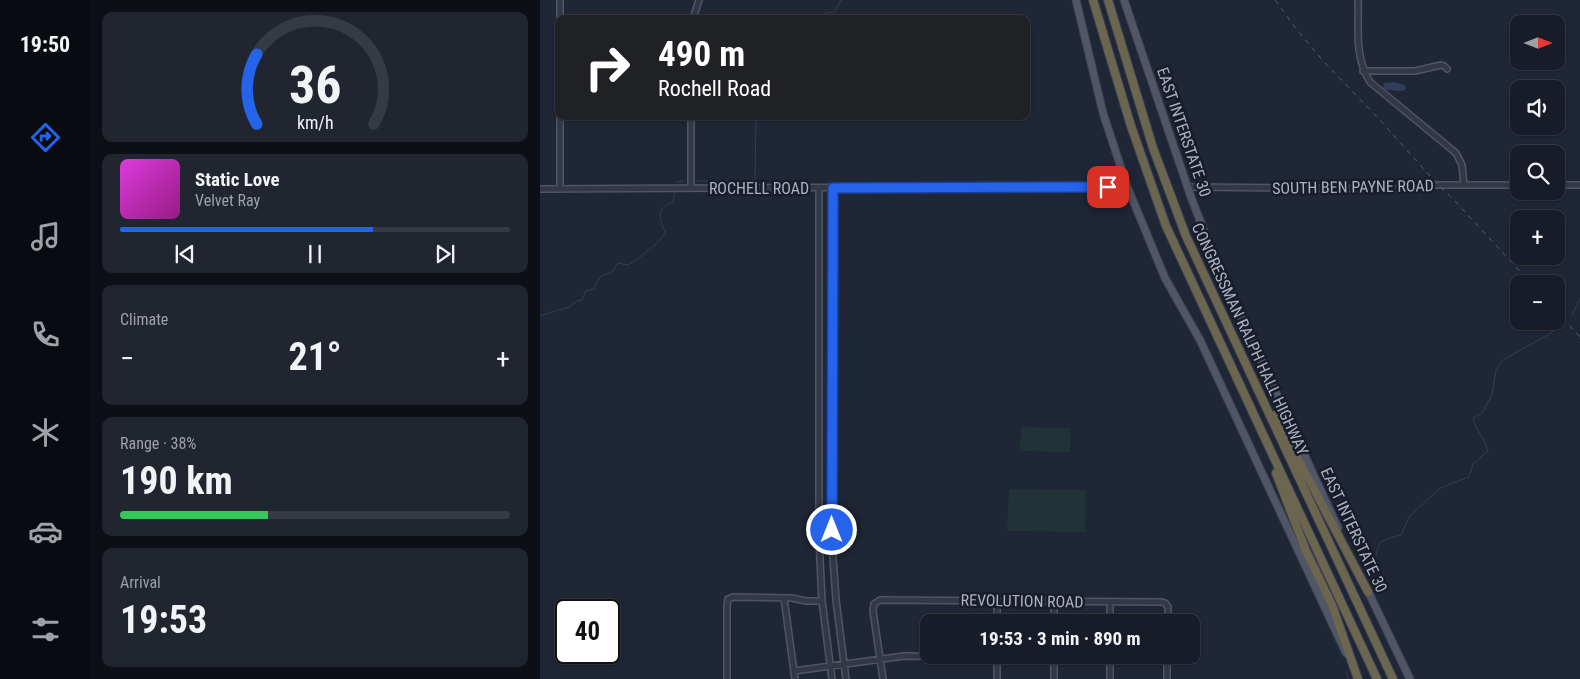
<!DOCTYPE html>
<meta charset="utf-8">
<style>
:root{--surface:#171c28;--page:#202530;--text:#f1f3f6;--muted:#9ea1a8;--line:#363a45;--accent:#2563eb}
body{margin:0;font-family:"Roboto Condensed",sans-serif;background:var(--page);color:var(--text);height:100vh;display:flex;flex-direction:column;font-size:19px;white-space:nowrap}
*{box-sizing:border-box;margin:0}
p{font-size:16px;color:var(--muted)}
.icon{flex:none;width:28px;height:28px;fill:none;stroke:currentColor;stroke-width:2;stroke-linecap:round;stroke-linejoin:round}
.map{position:relative;flex:1;overflow:hidden}
.side{display:flex;flex-direction:column;gap:12px;padding:12px;background:#0d0f16;width:450px}
.side>*{flex:none}
.hud{position:absolute;left:15px;top:15px;width:475px;height:105px;border-radius:10px;box-shadow:0 1px 4px #0004,0 0 0 1px var(--line);background:#202124;color:#fff;overflow:hidden}
.needle{width:32px;rotate:90deg}
.tools{position:absolute;left:970px;top:15px;display:grid;gap:10px}
.tools a{display:grid;place-items:center;width:55px;height:55px;border-radius:10px;background:var(--surface);box-shadow:0 1px 4px #0004,0 0 0 1px var(--line);font-size:25px}
.speed{position:absolute;left:15px;top:599px;display:flex;gap:10px;font-size:25px;font-weight:700;text-align:center}
.speed>*{display:grid;place-content:center;width:65px;height:65px;border-radius:50%;background:var(--surface);box-shadow:0 1px 4px #0004,0 0 0 1px var(--line);line-height:1}
.speed .limit{border:2px solid #111;border-radius:8px;background:#fff;color:#111}
.pin{position:absolute;display:grid;place-items:center;width:42px;height:42px;color:#fff;margin:-21px;border-radius:10px;box-shadow:0 2px 8px #0006}
.me{position:absolute;width:55px;margin:-28px;rotate:0deg;stroke-linejoin:round;filter:drop-shadow(0 0 4px #0008)}
.turn{display:flex;align-items:center;gap:18px;height:105px;padding:0 20px;font-size:22px}
.turn .icon{width:65px;height:65px;stroke-width:2.5}
.turn b{display:block;font-size:35px;line-height:42px}
.big{font-size:38px;font-weight:700;line-height:1.1}
.side .widget{flex:1;display:flex;flex-direction:column;justify-content:center;gap:8px;min-width:0;padding:0 18px;border-radius:10px;background:var(--page)}
.side .dial{align-items:center;gap:0}
.dial svg{height:130px;overflow:visible;fill:none;stroke:var(--line);stroke-width:7;stroke-linecap:round;text-anchor:middle}
.dial text{fill:var(--text);stroke:none}
.song{display:flex;align-items:center;gap:15px}
.cover{width:60px;height:60px;border-radius:8px;background:linear-gradient(135deg,hsl(300 70% 55%),hsl(310 70% 35%))}
.played{height:5px;border-radius:2px;background:linear-gradient(90deg,var(--accent) 65%,var(--line) 65%)}
.keys{display:flex;justify-content:space-around;direction:ltr}
.heat{display:flex;justify-content:space-between;align-items:center;font-size:28px;direction:ltr}
.charge{height:8px;border-radius:4px;background:linear-gradient(90deg,#34c759 38%,var(--line) 0)}
.trip{position:absolute;left:380px;top:614px;width:280px;height:50px;border-radius:10px;background:var(--surface);box-shadow:0 1px 4px #0004,0 0 0 1px var(--line);font-weight:700;line-height:50px;text-align:center}
main{display:flex;flex:1;min-height:0}
.menu{display:flex;flex-direction:column;width:90px;justify-content:space-around;align-items:center;background:#090b10;color:var(--muted)}
.menu .icon{width:35px;height:35px}
.menu .selected{color:var(--accent)}
.menu b{font-size:22px;color:var(--text)}
.map>svg:first-child{display:block}
.green{fill:#223337}
.water{fill:#313d5b}
.lines{fill:none;stroke-linecap:round;stroke-linejoin:round}
.stream{stroke:#313d5b;stroke-width:1}
.minor-casing{stroke:#505564;stroke-width:8}
.major-casing{stroke:#3c414f;stroke-width:9}
.highway-casing{stroke:#3d4250;stroke-width:10}
.minor{stroke:#333846;stroke-width:5}
.major{stroke:#505666;stroke-width:7}
.highway{stroke:#6c6550;stroke-width:8}
.rail{stroke:#545b6d;stroke-width:1;stroke-dasharray:5 5;stroke-linecap:butt}
.route-casing{stroke:#184099;stroke-width:12}
.route{stroke:#2563eb;stroke-width:9}
.labels{text-anchor:middle;dominant-baseline:central;stroke-width:5;stroke-linejoin:round;paint-order:stroke}
.street-label{font-size:16px;fill:#acb2c3;stroke:#181d2a}
</style>
<main>
<nav class="menu">
<b>19:50</b>
<svg class="icon selected" aria-label="directions" viewBox="0 0 24 24"><path d="M12 3l9 9-9 9-9-9zM9 14v-3h6M13 9l2 2-2 2"/></svg>
<svg class="icon" aria-label="music" viewBox="0 0 24 24"><path d="M9 18V5l10-2v13"/><circle cx="6" cy="18" r="3"/><circle cx="16" cy="16" r="3"/></svg>
<svg class="icon" aria-label="phone" viewBox="0 0 24 24"><path d="M5 4h4l2 5-3 2q2 4 5 5l2-3 5 2v4C11 20 4 13 5 4z"/></svg>
<svg class="icon" aria-label="climate" viewBox="0 0 24 24"><path d="M12 3v18M4 7l16 10M4 17L20 7"/></svg>
<svg class="icon" aria-label="car" viewBox="0 0 24 24"><path d="M5 17H2v-5l4-1 3-4h7l3 4 3 1v5h-3M9 17h6M6 11h13"/><circle cx="7" cy="17" r="2"/><circle cx="17" cy="17" r="2"/></svg>
<svg class="icon" aria-label="filters" viewBox="0 0 24 24"><path d="M4 7h16M4 17h16"/><circle cx="9" cy="7" r="2"/><circle cx="15" cy="17" r="2"/></svg>
</nav>
<section class="side">
<div class="widget dial"><svg viewBox="0 0 100 80">
<path d="M14 69A42 42 0 1 1 86 69"/>
<path d="M14 69A42 42 0 0 1 14 26" stroke="#2563eb"/>
<text x="50" y="56" font-size="32" font-weight="700">36</text>
<text x="50" y="72" font-size="11">km/h</text>
</svg></div>
<div class="widget">
<div class="song"><i class="cover"></i><div><b>Static Love</b><p>Velvet Ray</p></div></div>
<div class="played"></div>
<div class="keys"><svg class="icon" aria-label="previous" viewBox="0 0 24 24"><path d="M18 5L8 12l10 7zM5 5v14"/></svg><svg class="icon" aria-label="pause" viewBox="0 0 24 24"><path d="M8 5v14M16 5v14"/></svg><svg class="icon" aria-label="next" viewBox="0 0 24 24"><path d="M6 5l10 7-10 7zM19 5v14"/></svg></div>
</div>
<div class="widget"><p>Climate</p>
<div class="heat"><a>−</a><b class="big">21°</b><a>+</a></div>
</div>
<div class="widget"><p>Range · 38%</p><b class="big">190 km</b><div class="charge"></div></div>
<div class="widget"><p>Arrival</p><b class="big">19:53</b></div>
</section>
<div class="map">
<svg width="1040" height="679" viewBox="0 0 1040 679">
<rect width="100%" height="100%" fill="#1f2635"/>
<path class="green" d="M481,427L531,428L530,452L480,451Z
M469,489L546,490L545,532L467,531Z"/>
<path class="water" d="M854,82L865,85L866,89L863,91L846,90L843,87L844,83Z"/>
<g class="lines">
<path class="stream" d="M277,19L285,13L295,12L301,0
M157,181H208L215,179L216,116
M137,182L144,181
M1032,315L1040,299
M0,316L29,307L37,301L42,300L46,291L54,289C58,280 60,274 71,273L78,263L88,265C96,260 124,241 125,232C119,219 116,208 133,202L135,192
M832,578C834,570 836,546 841,542C846,538 855,537 861,535L869,517L900,488L929,477L933,464L948,451C945,438 936,431 933,418L942,413L952,395L956,370L963,360L1023,326
M806,672L809,679"/>
<defs>
<path id="minor" d="M20,0V19
M818,0C819,29 814,56 830,82L916,153L922,165L924,185
M153,19L159,0
M823,71H875L901,65L904,66L907,69
M20,116V189
M151,116V187
M1016,185H1040
M648,187L861,189L892,185H979
M279,188V539L282,601L292,679
M293,188L291,530L296,600L306,679
M0,189L587,186
M244,598L255,679
M570,602V622
M457,622V600
M514,622V601
M570,655V679
M254,671L364,656L457,657
M187,679V605L188,599L193,597L252,598L266,601H282
M343,679L333,611L334,604L340,600L622,602L625,603L628,607V622
M457,679V655
M514,679V655
M627,679V655"/>
<path id="major" d="M536,0L563,113L587,186L625,278L660,340L806,653
M584,0L652,200L680,271L798,528
M826,587L870,679"/>
<path id="highway" d="M553,0L591,126L626,226L837,679
M568,0L613,148L646,236L853,679
M735,415L828,592
M736,473L766,551L792,605L818,679"/>
</defs>
<use href="#minor" class="minor-casing"/>
<use href="#major" class="major-casing"/>
<use href="#highway" class="highway-casing"/>
<use href="#minor" class="minor"/>
<use href="#major" class="major"/>
<use href="#highway" class="highway"/>
<path class="rail" d="M735,0L757,30L785,63L840,120L899,186L912,198L992,284
M1016,311L1040,337"/>
</g>
<g class="lines">
<defs>
<path id="route" d="M292,530L293,188L568,187"/>
</defs>
<use href="#route" class="route-casing"/>
<use href="#route" class="route"/>
</g>
<g class="labels">
<g class="street-label">
<text transform="translate(644 132) rotate(71)">EAST INTERSTATE 30</text>
<text transform="translate(813 187) rotate(-1)">SOUTH BEN PAYNE ROAD</text>
<text x="219" y="188">ROCHELL ROAD</text>
<text transform="translate(710 339) rotate(65)">CONGRESSMAN RALPH HALL HIGHWAY</text>
<text transform="translate(814 530) rotate(65)">EAST INTERSTATE 30</text>
<text transform="translate(482 601) rotate(1)">REVOLUTION ROAD</text>
</g>
</g>
</svg>
<div class="tools">
<a><svg class="needle" viewBox="-14 -14 28 28"><path d="M0-13l5 13h-10z" fill="#e53935"/><path d="M0 13l5-13h-10z" fill="#9ea1a8"/></svg></a>
<a><svg class="icon" aria-label="sound" viewBox="0 0 24 24"><path d="M4 9h4l5-4v14l-5-4H4zM17 9q2 3 0 6"/></svg></a>
<a><svg class="icon" aria-label="search" viewBox="0 0 24 24"><circle cx="10" cy="10" r="6"/><path d="M15 15l6 6"/></svg></a>
<a>+</a>
<a>−</a>
</div>
<div class="speed"><div class="limit">40</div></div>
<div class="pin" style="left:568px;top:187px;background:#d93025"><svg class="icon" aria-label="arrive" viewBox="0 0 24 24"><path d="M6 21V4h12l-3 4 3 4H6"/></svg></div>
<svg class="me" style="left:292px;top:530px" viewBox="-20 -20 40 40"><circle r="17" fill="#2563eb" stroke="#fff" stroke-width="3"/><path d="M0-11L8 9 0 5-8 9z" fill="#fff"/></svg>
<div class="trip">19:53 · 3 min · 890 m</div>
<div class="hud">
<div class="turn"><svg class="icon" aria-label="right" viewBox="0 0 24 24"><path d="M7 20v-9h11M14 6l5 5-5 5"/></svg><div><b>490 m</b>Rochell Road</div></div>
</div>
</div>
</main>
